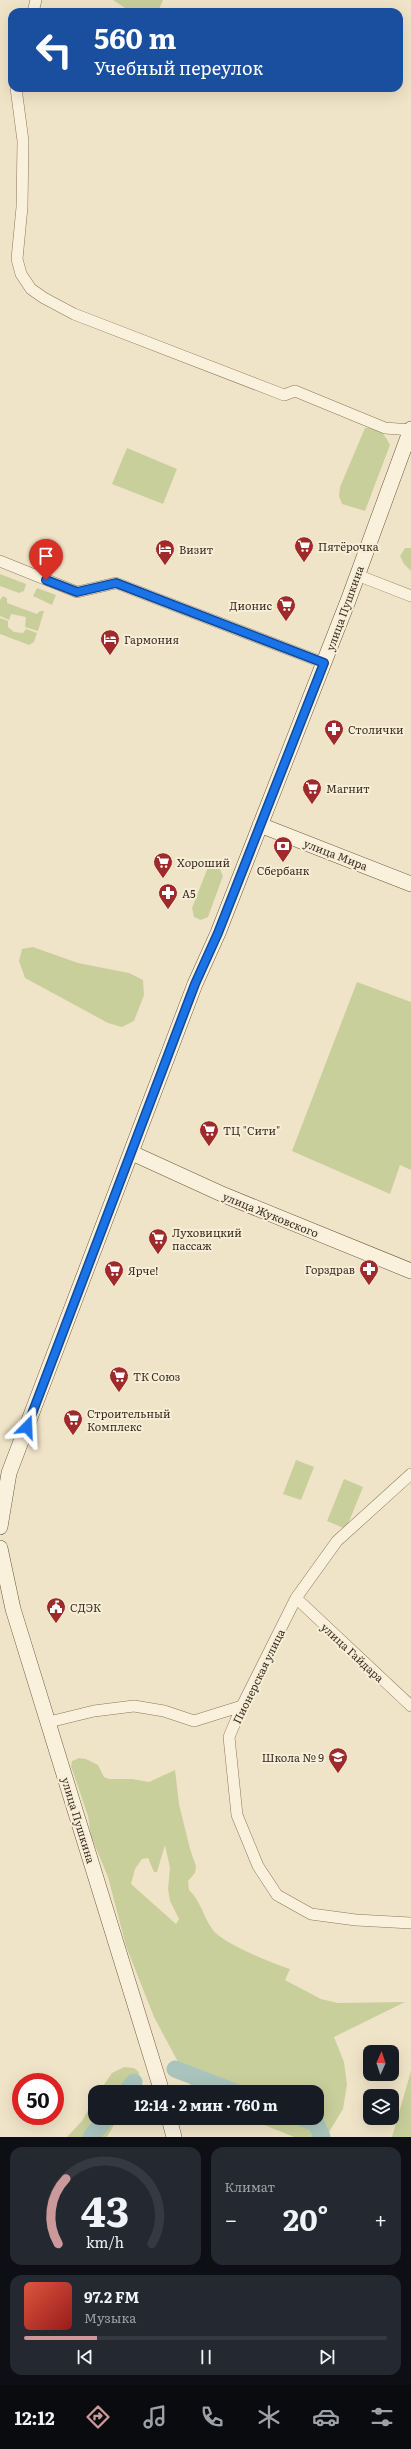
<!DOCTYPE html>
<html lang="ru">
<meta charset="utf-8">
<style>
:root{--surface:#171b24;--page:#242831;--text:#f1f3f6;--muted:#9ea1a6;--line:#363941;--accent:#cc999b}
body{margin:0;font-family:Literata,serif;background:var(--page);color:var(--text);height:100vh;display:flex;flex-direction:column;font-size:15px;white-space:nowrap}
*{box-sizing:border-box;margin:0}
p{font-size:13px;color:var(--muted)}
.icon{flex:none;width:22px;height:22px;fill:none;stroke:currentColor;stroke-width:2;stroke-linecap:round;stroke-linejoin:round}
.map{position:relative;height:2137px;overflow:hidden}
.side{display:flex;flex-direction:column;gap:10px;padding:10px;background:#0d0f14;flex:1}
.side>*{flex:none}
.hud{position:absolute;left:8px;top:8px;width:395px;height:84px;border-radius:12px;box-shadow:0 4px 16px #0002;background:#1a4fa0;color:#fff;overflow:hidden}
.needle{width:26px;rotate:3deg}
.tools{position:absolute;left:363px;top:2045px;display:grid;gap:8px}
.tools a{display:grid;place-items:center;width:36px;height:36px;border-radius:8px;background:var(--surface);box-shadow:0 4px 16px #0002;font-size:20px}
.speed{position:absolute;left:12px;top:2073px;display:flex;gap:8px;font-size:20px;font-weight:700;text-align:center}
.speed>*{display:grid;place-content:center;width:52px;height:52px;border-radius:50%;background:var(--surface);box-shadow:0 4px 16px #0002;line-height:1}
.speed .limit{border:6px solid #d22;background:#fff;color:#111}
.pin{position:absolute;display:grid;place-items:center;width:34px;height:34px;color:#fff;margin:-41px -17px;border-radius:50% 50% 50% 0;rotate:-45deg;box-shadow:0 0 4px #0007}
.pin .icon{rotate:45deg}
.me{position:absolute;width:44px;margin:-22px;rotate:21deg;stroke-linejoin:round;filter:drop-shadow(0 0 3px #0008)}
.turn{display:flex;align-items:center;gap:14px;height:84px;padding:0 20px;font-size:18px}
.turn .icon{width:52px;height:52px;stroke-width:2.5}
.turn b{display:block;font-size:28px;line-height:34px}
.big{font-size:30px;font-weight:700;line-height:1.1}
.side .tile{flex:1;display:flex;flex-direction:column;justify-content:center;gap:6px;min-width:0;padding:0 14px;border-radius:12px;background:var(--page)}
.side .dial{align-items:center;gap:0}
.dial svg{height:104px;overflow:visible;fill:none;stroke:var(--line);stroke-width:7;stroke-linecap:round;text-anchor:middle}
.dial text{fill:var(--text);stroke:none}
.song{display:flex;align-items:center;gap:12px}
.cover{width:48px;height:48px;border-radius:6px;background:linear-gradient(135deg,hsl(10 70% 55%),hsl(0 70% 35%))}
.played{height:4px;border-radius:2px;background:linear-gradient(90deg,var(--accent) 20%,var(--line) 20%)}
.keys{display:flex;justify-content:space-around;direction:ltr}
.heat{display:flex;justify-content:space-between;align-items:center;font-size:22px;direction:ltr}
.side .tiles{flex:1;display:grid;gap:10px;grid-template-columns:1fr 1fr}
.tile:last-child{grid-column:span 2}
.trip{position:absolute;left:88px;top:2085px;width:236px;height:40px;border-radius:12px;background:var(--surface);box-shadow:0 4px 16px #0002;font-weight:700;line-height:40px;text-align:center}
.tab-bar{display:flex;height:64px;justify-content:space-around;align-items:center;background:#090b0e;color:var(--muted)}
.tab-bar .icon{width:28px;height:28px}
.tab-bar .selected{color:var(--accent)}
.tab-bar b{font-size:18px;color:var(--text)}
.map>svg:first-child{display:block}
.green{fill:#c9cf9b;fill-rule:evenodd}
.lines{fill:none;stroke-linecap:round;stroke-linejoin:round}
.river{stroke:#a9c4bc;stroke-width:17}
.street-casing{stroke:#8d765c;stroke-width:12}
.secondary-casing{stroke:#6f573f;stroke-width:16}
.street{stroke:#faf1dc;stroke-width:11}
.secondary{stroke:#faf1dc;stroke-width:15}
.route-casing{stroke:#114b97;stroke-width:10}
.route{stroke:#1a73e8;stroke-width:7}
.labels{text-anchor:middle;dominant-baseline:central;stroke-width:4;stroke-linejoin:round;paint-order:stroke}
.poi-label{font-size:11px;fill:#3d2e20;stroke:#f7eed8;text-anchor:start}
.street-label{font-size:11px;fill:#3d2e20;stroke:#f7eed8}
</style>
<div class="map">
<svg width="411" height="2137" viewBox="0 0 411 2137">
<rect width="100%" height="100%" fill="#f0e4c8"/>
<path class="green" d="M113,0H163L158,12H131Z
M365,428C380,428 384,433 390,445L365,511L342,504L339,496L340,487Z
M127,448L177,469L163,504L112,484Z
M405,548H411V571L404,564L400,556Z
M0,574L26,584L24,591L19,593L0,586Z
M37,588L56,595L52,605L33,596Z
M3,596L7,598V603L37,614L40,611H44L38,631L25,627L26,617L11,614L9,620L0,616V600Z
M0,618L8,621V627L14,632L23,633L26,629L37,633L34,642L29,645L0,634Z
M210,862L218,865L223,876L208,917L201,920L194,917L192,908Z
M33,947L78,963L129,973L143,980L144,995L134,1021L122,1027L108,1023L25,978L19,961L22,949Z
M357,982L411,1002V1170L400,1165L390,1194L292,1151Z
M296,1460L314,1467L301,1500L283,1494Z
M344,1479L363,1487L346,1529L327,1521Z
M79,1758L86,1759L98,1765L104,1777L109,1779H132L149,1782L175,1770L179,1804L190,1849L196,1866L195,1873L188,1881L189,1890C201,1901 203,1917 213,1930C222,1943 274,1964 290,1969L285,1980L321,1999L338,2003L405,2002L334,2037L344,2062L347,2085L343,2109L329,2132L312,2137H294L247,2118H317V2092H194L154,2017L126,1946L108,1877L91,1836L88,1816L71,1766L72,1761ZM165,1845L170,1868L168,1889L170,1901L179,1919L176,1924L131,1884L135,1869L142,1859L148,1858L154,1872H157Z
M124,2067L134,2068L139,2072L137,2092H99L112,2073Z
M411,2071V2137H392Z
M95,2098V2118H118L107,2137H67L82,2121Z"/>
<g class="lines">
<path class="river" d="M175,2069L235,2092
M126,2092L134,2082
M302,2118L316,2123L322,2137
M91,2137L106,2118"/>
<defs>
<path id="street" d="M33,12L36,0
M16,88L23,141L22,207L17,259L21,274L31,289L44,298L74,314L284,395L295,391L385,428L411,430
M0,561L77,592L116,583L324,663
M357,575L411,596
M411,1474L337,1541L296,1598L242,1706L229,1737L237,1815L258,1866L277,1895L311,1914L356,1920L411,1923
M296,1598L411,1706
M49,1722L94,1711L134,1706L164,1711L194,1721L242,1706"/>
<path id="secondary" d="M260,825L411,884
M132,1153L224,1195L411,1271
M0,1527L9,1473L195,984L218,933L348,601L411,429
M0,1548L13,1609L162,2092
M169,2118L174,2137"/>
</defs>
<use href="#street" class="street-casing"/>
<use href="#secondary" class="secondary-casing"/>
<use href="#street" class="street"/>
<use href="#secondary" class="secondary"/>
</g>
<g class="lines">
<defs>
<path id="route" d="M27,1427L195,984L218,933L324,663L116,583L77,592L46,580"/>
</defs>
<use href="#route" class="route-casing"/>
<use href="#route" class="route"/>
</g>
<defs>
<symbol id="supermarket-pin" viewBox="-11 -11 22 30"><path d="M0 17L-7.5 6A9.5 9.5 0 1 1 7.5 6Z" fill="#9e2a2b" stroke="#f7eed8"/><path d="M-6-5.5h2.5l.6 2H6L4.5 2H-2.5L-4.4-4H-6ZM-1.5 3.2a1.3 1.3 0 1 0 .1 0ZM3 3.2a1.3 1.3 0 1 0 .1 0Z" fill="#fff"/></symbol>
<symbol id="hotel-pin" viewBox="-11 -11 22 30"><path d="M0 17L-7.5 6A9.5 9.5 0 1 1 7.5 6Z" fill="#9e2a2b" stroke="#f7eed8"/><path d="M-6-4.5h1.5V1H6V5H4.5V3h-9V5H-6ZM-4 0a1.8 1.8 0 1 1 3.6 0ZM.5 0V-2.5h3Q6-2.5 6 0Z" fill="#fff"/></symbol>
<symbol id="pharmacy-pin" viewBox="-11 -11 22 30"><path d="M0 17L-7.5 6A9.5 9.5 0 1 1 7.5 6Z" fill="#9e2a2b" stroke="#f7eed8"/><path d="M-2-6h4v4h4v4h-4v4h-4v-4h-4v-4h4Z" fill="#fff"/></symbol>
<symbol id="bank-pin" viewBox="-11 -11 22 30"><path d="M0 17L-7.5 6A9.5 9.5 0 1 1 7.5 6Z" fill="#9e2a2b" stroke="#f7eed8"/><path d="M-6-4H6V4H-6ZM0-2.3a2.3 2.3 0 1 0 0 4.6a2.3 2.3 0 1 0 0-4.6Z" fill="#fff"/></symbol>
<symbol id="civic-pin" viewBox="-11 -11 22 30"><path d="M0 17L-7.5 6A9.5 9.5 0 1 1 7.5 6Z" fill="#9e2a2b" stroke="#f7eed8"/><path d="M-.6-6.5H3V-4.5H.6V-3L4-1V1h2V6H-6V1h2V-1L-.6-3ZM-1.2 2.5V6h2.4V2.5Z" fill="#fff"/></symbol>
<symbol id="school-pin" viewBox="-11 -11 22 30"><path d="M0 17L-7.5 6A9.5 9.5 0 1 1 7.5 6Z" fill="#9e2a2b" stroke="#f7eed8"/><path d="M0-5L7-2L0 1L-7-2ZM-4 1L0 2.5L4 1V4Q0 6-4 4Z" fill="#fff"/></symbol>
</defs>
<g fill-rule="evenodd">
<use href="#supermarket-pin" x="293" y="535" width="22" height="30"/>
<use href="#hotel-pin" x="154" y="538" width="22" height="30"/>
<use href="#supermarket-pin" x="275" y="594" width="22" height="30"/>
<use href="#hotel-pin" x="99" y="628" width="22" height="30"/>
<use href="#pharmacy-pin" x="323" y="718" width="22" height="30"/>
<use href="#supermarket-pin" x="301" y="777" width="22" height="30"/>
<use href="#bank-pin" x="272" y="835" width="22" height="30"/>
<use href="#supermarket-pin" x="152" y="851" width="22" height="30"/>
<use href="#pharmacy-pin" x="157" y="882" width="22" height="30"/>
<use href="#supermarket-pin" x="198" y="1119" width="22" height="30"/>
<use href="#supermarket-pin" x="147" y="1227" width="22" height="30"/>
<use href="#pharmacy-pin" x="358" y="1258" width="22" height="30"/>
<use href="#supermarket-pin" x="103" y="1259" width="22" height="30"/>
<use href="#supermarket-pin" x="108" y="1365" width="22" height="30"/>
<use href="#supermarket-pin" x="62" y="1408" width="22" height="30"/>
<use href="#civic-pin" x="45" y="1596" width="22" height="30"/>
<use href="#school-pin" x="327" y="1746" width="22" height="30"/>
</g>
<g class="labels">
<g class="poi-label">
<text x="318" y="546">Пятёрочка</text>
<text x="179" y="549">Визит</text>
<text x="272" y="605" text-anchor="end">Дионис</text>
<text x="124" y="639">Гармония</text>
<text x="348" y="729">Столички</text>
<text x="326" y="788">Магнит</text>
<text x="177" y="862">Хороший</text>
<text x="283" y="870" text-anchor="middle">Сбербанк</text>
<text x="182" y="893">А5</text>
<text x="223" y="1130">ТЦ "Сити"</text>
<text x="172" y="1232">Луховицкий<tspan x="172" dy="13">пассаж</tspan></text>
<text x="355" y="1269" text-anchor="end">Горздрав</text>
<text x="128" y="1270">Ярче!</text>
<text x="133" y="1376">ТК Союз</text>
<text x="87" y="1413">Строительный<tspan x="87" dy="13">Комплекс</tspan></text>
<text x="70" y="1607">СДЭК</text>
<text x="324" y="1757" text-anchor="end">Школа № 9</text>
</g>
<g class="street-label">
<text transform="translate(344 608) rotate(-70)">улица Пушкина</text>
<text transform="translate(336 854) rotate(21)">улица Мира</text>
<text transform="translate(271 1214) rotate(22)">улица Жуковского</text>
<text transform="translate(353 1652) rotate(43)">улица Гайдара</text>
<text transform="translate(258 1676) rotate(-64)">Пионерская улица</text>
<text transform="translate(79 1820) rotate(73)">улица Пушкина</text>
</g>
</g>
</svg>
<div class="tools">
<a><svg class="needle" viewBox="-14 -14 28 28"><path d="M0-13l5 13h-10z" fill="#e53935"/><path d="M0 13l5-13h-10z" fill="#9ea1a6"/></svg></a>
<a><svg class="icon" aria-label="layers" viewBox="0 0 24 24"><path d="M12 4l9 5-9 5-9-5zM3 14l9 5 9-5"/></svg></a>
</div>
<div class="speed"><div class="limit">50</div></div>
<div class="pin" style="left:46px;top:580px;background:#d93025"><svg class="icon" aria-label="arrive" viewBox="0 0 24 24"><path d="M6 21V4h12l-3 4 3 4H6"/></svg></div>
<svg class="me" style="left:27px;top:1427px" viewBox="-20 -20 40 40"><path d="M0-17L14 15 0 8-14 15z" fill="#1a73e8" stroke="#fff" stroke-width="4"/></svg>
<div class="trip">12:14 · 2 мин · 760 m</div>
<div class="hud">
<div class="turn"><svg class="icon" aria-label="left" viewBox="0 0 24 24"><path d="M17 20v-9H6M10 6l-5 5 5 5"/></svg><div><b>560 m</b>Учебный переулок</div></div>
</div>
</div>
<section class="side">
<div class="tiles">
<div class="tile dial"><svg viewBox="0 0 100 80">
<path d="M14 69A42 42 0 1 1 86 69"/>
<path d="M14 69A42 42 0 0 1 20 19" stroke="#cc999b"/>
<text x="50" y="56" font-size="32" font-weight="700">43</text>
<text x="50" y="72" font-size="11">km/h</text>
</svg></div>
<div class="tile"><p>Климат</p>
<div class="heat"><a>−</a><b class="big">20°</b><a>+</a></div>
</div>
<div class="tile">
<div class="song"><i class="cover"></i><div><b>97.2 FM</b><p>Музыка</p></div></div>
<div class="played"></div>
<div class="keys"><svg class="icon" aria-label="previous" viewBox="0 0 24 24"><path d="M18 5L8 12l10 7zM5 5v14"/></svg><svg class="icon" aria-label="pause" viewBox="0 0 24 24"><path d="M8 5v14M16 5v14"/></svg><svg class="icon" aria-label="next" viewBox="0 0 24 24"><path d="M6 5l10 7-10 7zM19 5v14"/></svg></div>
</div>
</div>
</section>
<nav class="tab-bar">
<b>12:12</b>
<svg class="icon selected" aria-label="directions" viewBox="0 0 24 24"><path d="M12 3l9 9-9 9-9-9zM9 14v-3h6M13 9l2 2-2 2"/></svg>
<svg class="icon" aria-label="music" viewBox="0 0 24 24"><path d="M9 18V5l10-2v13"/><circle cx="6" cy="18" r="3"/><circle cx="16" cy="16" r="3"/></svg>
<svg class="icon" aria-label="phone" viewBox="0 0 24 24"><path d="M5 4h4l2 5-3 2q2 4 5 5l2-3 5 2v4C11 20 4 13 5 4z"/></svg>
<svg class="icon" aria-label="climate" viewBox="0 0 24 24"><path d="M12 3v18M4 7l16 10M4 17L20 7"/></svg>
<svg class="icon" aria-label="car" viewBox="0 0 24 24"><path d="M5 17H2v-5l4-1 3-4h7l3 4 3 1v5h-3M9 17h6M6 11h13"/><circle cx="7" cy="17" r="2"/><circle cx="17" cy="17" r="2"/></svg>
<svg class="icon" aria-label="filters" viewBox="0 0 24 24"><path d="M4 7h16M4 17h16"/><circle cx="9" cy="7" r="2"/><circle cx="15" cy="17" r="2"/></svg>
</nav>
